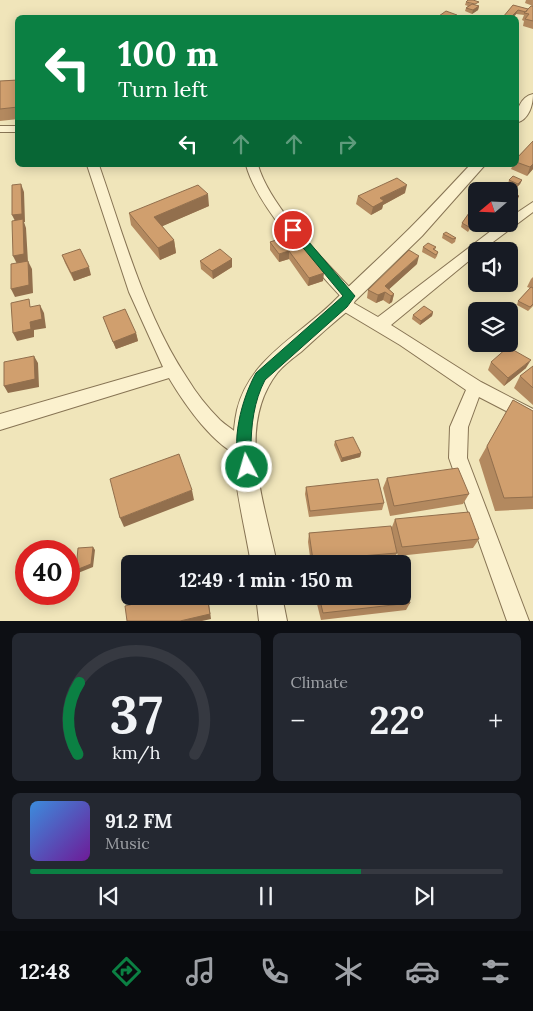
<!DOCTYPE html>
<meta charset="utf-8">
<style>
:root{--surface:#171b24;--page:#242831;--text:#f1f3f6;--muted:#9ea1a6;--line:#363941;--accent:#0b8043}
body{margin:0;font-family:Lora,serif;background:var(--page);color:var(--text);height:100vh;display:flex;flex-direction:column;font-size:19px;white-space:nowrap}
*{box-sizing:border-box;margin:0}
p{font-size:16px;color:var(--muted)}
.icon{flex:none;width:28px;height:28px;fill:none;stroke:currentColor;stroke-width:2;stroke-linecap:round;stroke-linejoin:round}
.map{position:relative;height:621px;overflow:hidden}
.sheet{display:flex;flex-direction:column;gap:12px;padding:12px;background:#0d0f14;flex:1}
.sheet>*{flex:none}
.banner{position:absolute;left:15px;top:15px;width:504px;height:152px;border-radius:8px;box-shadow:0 2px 12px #0003;background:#0b8043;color:#fff;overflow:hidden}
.needle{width:32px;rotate:251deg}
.fabs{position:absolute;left:468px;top:182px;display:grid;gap:10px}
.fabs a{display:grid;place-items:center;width:50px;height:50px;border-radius:8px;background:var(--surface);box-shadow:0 2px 12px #0003;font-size:25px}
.speed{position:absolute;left:15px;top:540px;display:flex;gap:10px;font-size:25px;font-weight:700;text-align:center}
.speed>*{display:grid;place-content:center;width:65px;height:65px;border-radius:50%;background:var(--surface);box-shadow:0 2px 12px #0003;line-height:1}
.speed .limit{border:8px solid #d22;background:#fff;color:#111}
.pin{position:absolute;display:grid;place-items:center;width:42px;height:42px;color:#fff;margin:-21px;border:2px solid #fff;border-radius:50%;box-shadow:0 1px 5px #0007}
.me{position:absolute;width:55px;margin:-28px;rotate:354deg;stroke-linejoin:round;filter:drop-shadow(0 0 4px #0008)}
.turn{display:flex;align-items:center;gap:18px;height:105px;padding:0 20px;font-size:22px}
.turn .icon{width:65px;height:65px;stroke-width:2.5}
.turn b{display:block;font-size:35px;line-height:42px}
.lanes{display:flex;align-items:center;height:48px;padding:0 20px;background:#0003;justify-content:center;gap:25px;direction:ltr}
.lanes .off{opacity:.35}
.big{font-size:38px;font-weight:800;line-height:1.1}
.sheet .tile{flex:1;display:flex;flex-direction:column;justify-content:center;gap:8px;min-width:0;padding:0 18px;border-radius:8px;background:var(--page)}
.sheet .dial{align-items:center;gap:0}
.dial svg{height:130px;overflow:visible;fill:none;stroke:var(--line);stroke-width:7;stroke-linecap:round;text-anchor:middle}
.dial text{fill:var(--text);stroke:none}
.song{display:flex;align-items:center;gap:15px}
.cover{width:60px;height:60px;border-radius:8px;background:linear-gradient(135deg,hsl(210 70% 55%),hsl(280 70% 35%))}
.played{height:5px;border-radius:2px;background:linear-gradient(90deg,var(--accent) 70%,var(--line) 70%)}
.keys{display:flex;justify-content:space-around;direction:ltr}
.heat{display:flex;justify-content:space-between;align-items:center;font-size:28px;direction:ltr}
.sheet .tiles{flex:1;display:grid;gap:12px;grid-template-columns:1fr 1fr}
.tile:last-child{grid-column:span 2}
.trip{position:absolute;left:121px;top:555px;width:290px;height:50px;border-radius:8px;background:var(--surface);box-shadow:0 2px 12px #0003;font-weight:800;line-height:50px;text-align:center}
.tabs{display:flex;height:80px;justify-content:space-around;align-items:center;background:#090b0e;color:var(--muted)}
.tabs .icon{width:35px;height:35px}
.tabs .on{color:var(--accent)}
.tabs b{font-size:22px;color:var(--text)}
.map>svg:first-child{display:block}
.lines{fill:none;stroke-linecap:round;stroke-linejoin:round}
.minor-casing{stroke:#877454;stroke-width:2}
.tertiary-casing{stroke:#877454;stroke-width:2}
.minor{fill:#fbf1ce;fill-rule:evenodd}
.tertiary{fill:#fbf1ce;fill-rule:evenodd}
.wall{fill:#b3895f}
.shaded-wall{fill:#926f4d}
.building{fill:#d09f6e;stroke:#926f4d}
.route{fill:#0b8043;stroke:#07532c}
</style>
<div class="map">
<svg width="533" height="621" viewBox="0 0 533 621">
<rect width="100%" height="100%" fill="#f0e5ba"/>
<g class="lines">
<defs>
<path id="minor" d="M0,126H18V132H0Z
M87,165H99C124,237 145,315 187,378C196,393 207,407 220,420C230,429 247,438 253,450L250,456L244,458C214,447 185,405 169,378L0,430V414L163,367L129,292Z
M246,165H258C270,207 324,260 354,292L356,296L354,300L350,301L378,317L500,224H509V218L533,202V212L481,251H476V255L391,325L481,382L533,409V425L479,397L468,427L467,458L529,621H507L449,458L450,427L466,390L400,345L338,308L336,304L338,300L343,299C313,266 257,207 246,165Z"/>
<path id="tertiary" d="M533,94C533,105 529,120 516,123C516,111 520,97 533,94Z
M470,165H485L422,236L355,301L350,309C333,323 317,337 301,352C293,358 284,365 278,372C235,426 265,504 277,564H251C243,514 226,460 237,410C250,357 301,335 336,299C360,275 386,252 410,228C430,208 450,186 470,165Z
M256,596H282L287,621H259Z"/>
</defs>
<use href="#minor" class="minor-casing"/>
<use href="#tertiary" class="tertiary-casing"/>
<use href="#minor" class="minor"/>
<use href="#tertiary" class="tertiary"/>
</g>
<path class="wall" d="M526,0H533V6L525,3Z
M466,2L479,6L478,10L472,14L465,11L466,8L468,6L465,5Z
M513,5L528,9L533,6V29L523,26L524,21L522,20L524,15L516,14L513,18H503Z
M18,80V119L0,121V81Z
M533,141V169L527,176L511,169L513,165H516V159Z
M509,180H522L520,184L516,188L508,184Z
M405,193L383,205L382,209L371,215L356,204L358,196Z
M209,206L162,226L174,240L176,253L160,260L131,225L129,213Z
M469,213L481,224L475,230L471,227L468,232L461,227L462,223Z
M295,234L323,281L308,286L289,259L279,262L270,250V242Z
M443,234L456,238L455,242L452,244L442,238Z
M423,247H436L435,250L438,252L437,256L435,259L422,252Z
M62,255L91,275L74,281L65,263Z
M232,259V267L213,279L201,269L200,261Z
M417,264L389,289L394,294L392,302L389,304L383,300L376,303L367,298L368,290Z
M533,277V306L528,311L517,305L518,301L530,288L527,287L531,279Z
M433,312L432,316L420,325L412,319L413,315Z
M103,317L136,333L138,341L116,349Z
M491,362L526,368L504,386L488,370Z
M533,366V405L514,388L520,376Z
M513,400L533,411V509L495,511L479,460Z
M335,441L361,453L360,457L341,462L334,445Z
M387,478L469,494L463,504L390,516L383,488Z
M306,487L384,503L382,510L309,517L305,494Z
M395,519L479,539L473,548L398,556L397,553L393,561L367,564H311L308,542L309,533L392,527Z
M315,596H402L410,603L406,610L321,620Z"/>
<path class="shaded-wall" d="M479,6L478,10L472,14L473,10Z
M518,10L516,14L513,18H510Z
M533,164V169L527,176L530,167Z
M522,180L520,184L516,188L518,184Z
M21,184L24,192L25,222H24L26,228L28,262L17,264L13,256L16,223L12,215Z
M407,185L405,193L383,205L382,209L371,215L373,207L380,198Z
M208,194L209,206L156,229L154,217Z
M519,196L516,204L509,211V206Z
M479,224H481L475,230L477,226Z
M174,240L176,253L160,260L158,248Z
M289,251V259L279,262V254Z
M419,256L417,264L385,293L383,300L376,303L378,295L385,286Z
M232,259V267L213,279L212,271Z
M28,261L32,269L33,293L15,297L11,289Z
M89,267L91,275L74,281L71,273Z
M324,273L323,281L308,286L309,278Z
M394,294L392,302L389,304L391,296Z
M40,305L44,313L46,328L34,330V337L17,341L13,333Z
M433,312L432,316L420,325L421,321Z
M136,333L138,341L116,349L113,342Z
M34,356L38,363L39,387L8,393L4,386Z
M531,360L526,368L504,386L508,378Z
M361,453L360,457L341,462L342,458Z
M192,490L194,500L124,527L120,518Z
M93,547L95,550L93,567L78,573L76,570Z
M208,596L211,619L202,621H180Z"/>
<path class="building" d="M468,0H473L479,2L475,4L466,2Z
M472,4L479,6L473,10L466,8Z
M513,5L528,9L526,12L518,10L510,18L503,17Z
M531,6H533V21L525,19L529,14L524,13Z
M446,11L457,15L453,18H445L439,16Z
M18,80V107L0,109V81Z
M533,141V164L530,167L516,162V159Z
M513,176L522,180L518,184L509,180Z
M397,178L407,185L380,198L384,201L373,207L358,196Z
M21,184L22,214L12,215V185Z
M198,185L208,194L154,217L174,240L158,248L129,213Z
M503,188L519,196L509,206V191H500Z
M469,213L476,217V224H479L477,226L473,223L469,227L462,223Z
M23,219L24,254L13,256L12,221Z
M446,232L456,238L453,239L443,234Z
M295,234L324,273L309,278L289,251L279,254L270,242Z
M428,243L436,247L433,249L438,252L436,255L423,247Z
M80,249L89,267L71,273L62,255Z
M220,249L232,259L212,271L200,261Z
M409,250L419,256L385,286L394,294L391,296L385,292L378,295L368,290Z
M28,261L29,285L11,289V264Z
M531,287L533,288V304L530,307L518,301Z
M29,299L30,307L40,305L42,319L30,322L31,329L13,333L11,303Z
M424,306L433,312L421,321L413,315Z
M125,309L136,333L113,342L103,317Z
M508,347L531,360L508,378L491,362Z
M34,356L35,379L4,386V362Z
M533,366V388L520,376Z
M513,400L533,411V497L504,498L487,446Z
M353,437L361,453L342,458L335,441Z
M179,454L192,490L120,518L110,479Z
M458,468L469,494L394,506L387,478Z
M378,479L384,503L310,511L306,487Z
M469,512L479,539L402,547L395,519Z
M391,526L397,553L313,560L309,533Z
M93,547L91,564L76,570L78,548Z
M402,576L410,603L323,613L319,596H402Z
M167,596H207L210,614L180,621H127L125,606Z"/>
<path class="route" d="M293,227L297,228L355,296L347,307L265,380C254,401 251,425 251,449C251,457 255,464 252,472L247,474L242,472C229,444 242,398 256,373L343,296L290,232V228Z"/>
</svg>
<div class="fabs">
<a><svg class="needle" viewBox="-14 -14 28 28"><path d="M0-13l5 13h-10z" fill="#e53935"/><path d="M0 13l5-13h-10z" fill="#9ea1a6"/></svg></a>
<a><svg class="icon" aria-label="sound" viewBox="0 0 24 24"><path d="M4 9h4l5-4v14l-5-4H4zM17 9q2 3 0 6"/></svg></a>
<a><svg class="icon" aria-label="layers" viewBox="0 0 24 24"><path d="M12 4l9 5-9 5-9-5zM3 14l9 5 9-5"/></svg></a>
</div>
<div class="speed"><div class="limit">40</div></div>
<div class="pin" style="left:293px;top:230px;background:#d93025"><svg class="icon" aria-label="arrive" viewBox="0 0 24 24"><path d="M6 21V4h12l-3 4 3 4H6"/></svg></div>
<svg class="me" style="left:247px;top:467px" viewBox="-20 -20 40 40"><circle r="17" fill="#0b8043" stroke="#fff" stroke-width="3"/><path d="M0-11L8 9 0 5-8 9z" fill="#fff"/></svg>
<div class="trip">12:49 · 1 min · 150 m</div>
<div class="banner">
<div class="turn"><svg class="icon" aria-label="left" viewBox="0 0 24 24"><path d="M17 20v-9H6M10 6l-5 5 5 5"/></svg><div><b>100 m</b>Turn left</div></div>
<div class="lanes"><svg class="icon" aria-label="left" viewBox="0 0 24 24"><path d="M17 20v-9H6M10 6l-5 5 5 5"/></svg><svg class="icon off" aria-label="ahead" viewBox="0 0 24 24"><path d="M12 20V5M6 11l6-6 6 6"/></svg><svg class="icon off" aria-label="ahead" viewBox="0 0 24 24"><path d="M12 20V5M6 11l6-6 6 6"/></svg><svg class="icon off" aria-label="right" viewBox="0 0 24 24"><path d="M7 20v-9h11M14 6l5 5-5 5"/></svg></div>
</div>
</div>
<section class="sheet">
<div class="tiles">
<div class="tile dial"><svg viewBox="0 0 100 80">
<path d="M14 69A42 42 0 1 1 86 69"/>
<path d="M14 69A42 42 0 0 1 15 25" stroke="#0b8043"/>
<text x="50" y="56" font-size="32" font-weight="700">37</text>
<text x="50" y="72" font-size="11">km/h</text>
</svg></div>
<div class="tile"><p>Climate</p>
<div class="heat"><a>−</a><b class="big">22°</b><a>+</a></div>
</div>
<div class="tile">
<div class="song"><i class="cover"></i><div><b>91.2 FM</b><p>Music</p></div></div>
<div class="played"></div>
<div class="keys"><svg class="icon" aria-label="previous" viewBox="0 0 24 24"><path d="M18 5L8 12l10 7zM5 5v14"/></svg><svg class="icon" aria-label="pause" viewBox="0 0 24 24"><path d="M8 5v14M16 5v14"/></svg><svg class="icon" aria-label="next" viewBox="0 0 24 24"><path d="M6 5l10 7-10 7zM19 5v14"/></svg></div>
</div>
</div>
</section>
<nav class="tabs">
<b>12:48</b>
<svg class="icon on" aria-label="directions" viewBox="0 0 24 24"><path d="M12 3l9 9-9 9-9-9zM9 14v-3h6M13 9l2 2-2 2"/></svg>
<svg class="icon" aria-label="music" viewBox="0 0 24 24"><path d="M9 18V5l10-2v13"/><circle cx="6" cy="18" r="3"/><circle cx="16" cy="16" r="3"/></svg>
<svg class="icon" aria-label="phone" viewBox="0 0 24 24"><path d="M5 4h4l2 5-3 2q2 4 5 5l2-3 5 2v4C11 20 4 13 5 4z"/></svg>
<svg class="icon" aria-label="climate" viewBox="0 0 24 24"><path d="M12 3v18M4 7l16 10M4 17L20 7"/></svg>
<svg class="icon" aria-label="car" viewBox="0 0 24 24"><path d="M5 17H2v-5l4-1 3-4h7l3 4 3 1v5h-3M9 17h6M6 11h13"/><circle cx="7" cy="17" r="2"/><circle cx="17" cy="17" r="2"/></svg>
<svg class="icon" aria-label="filters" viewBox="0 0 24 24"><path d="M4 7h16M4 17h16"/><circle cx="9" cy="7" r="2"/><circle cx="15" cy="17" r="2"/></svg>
</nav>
